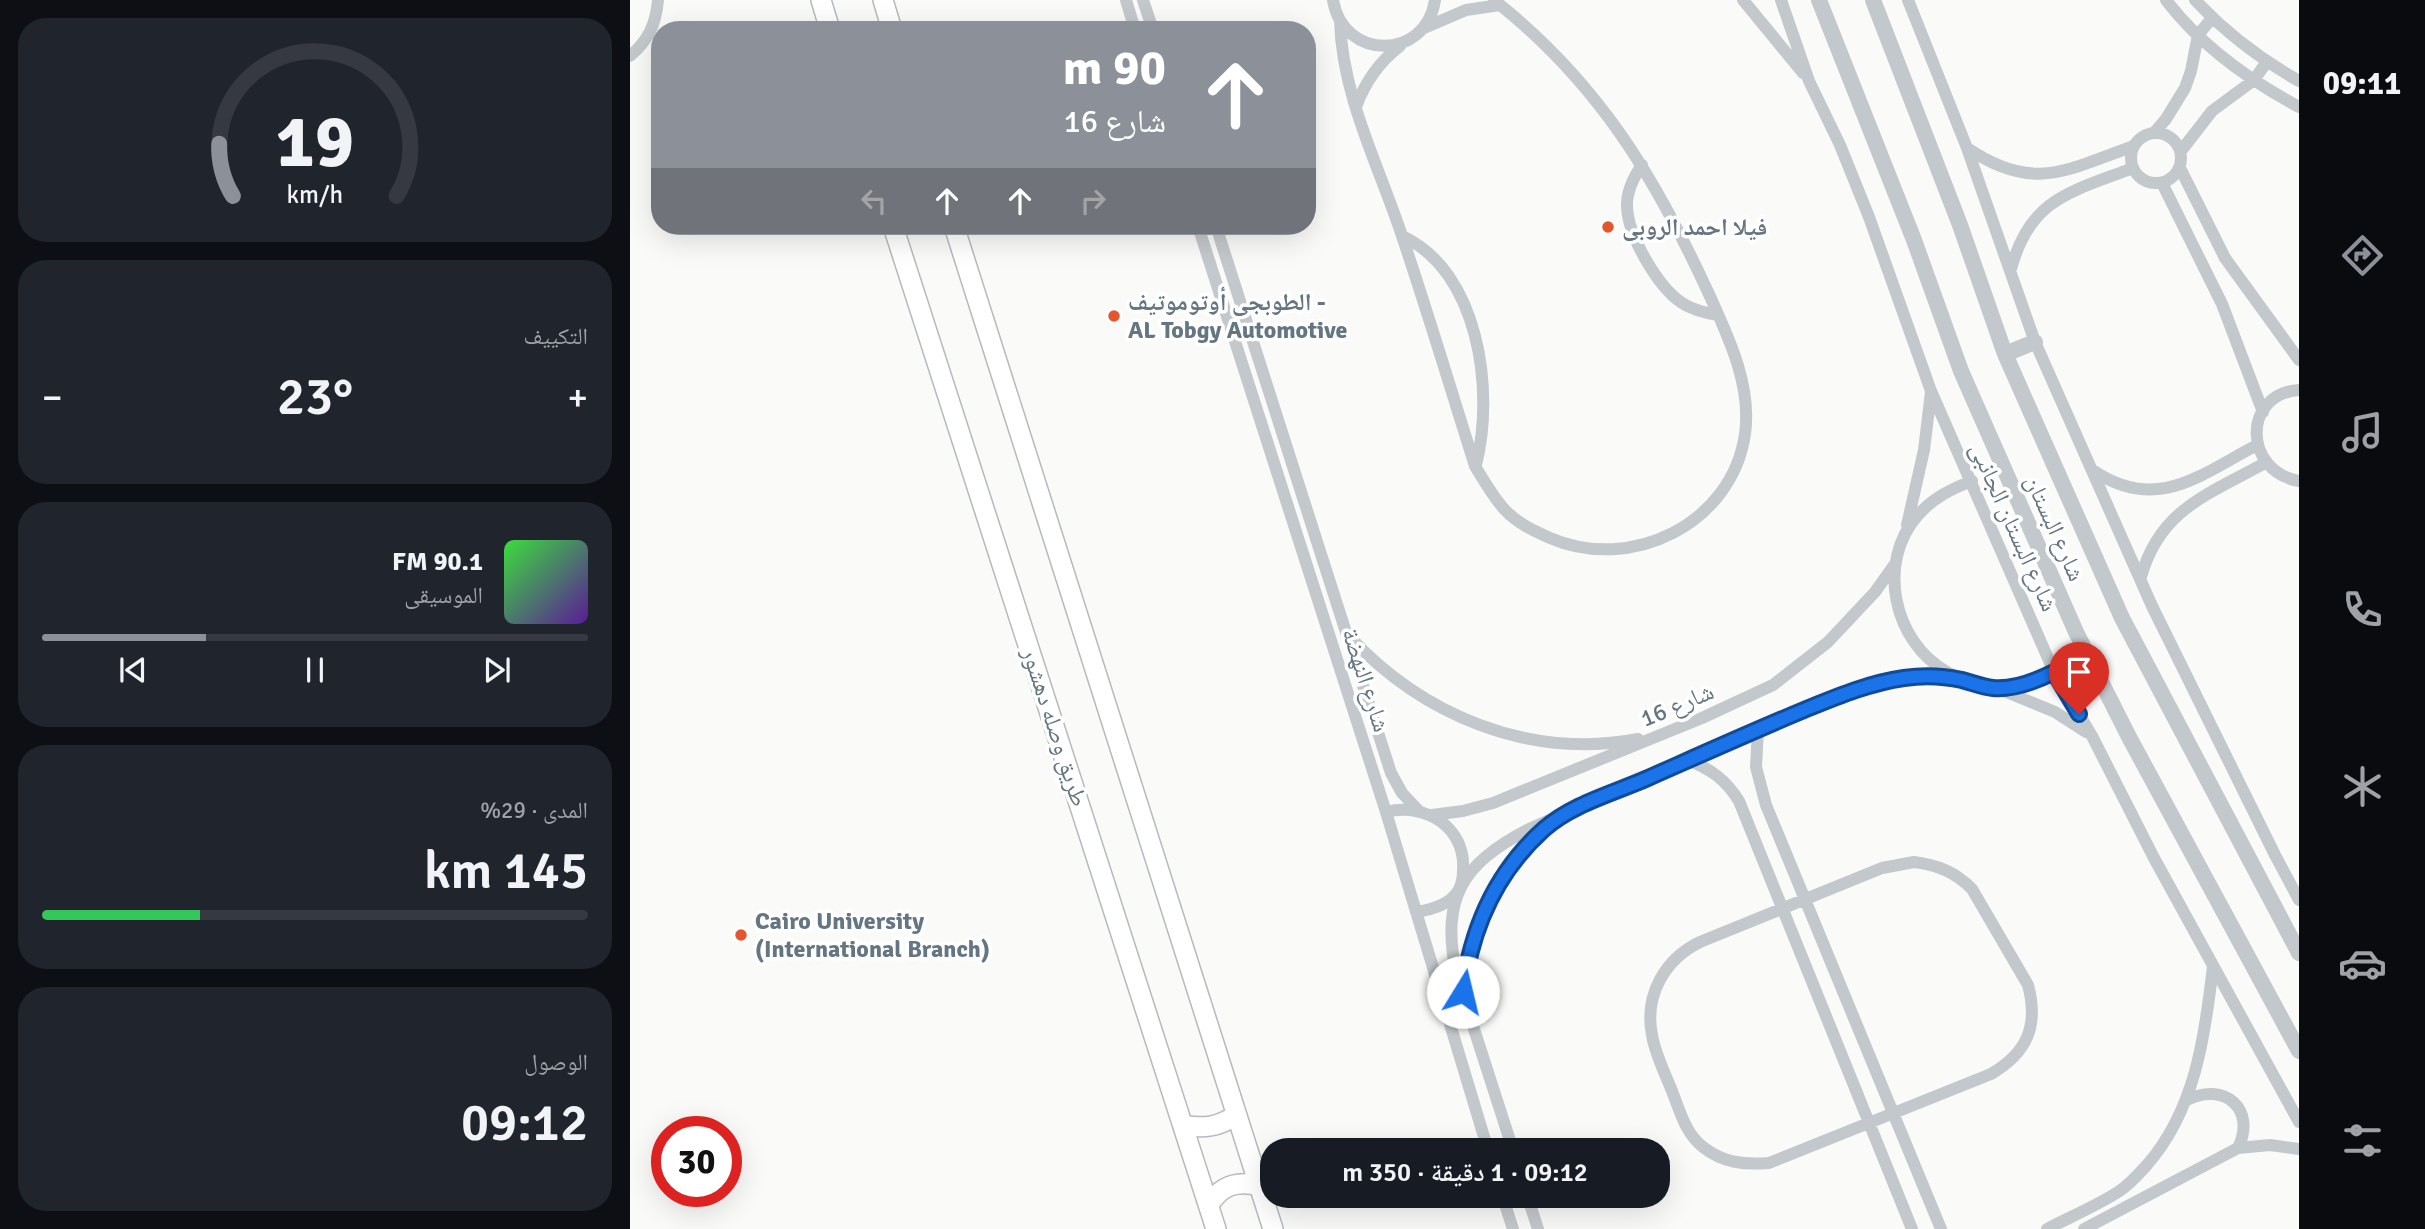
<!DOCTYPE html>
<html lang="ar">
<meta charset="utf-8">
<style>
:root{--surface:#171b24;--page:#20242c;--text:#f1f3f6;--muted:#9ea1a6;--line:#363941;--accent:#8c9099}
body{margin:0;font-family:Signika,"Noto Naskh Arabic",sans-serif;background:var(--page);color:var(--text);direction:rtl;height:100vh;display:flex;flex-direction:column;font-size:26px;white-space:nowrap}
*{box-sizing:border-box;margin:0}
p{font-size:23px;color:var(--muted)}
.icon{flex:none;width:38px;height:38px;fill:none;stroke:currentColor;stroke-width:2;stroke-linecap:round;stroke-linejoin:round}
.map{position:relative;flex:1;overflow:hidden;direction:ltr}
.details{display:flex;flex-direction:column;gap:18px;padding:18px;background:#0d0f14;width:630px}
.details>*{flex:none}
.hud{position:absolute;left:21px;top:21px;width:665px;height:214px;border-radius:28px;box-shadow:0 7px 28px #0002;direction:rtl;background:#8c9099;color:#fff;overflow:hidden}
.speed{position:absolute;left:21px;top:1116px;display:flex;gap:14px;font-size:35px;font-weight:700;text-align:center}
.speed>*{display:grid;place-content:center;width:91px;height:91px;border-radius:50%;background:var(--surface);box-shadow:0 7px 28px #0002;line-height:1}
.speed .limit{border:10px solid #d22;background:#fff;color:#111}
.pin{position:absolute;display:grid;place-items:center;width:60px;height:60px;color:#fff;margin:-72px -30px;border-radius:50% 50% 50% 0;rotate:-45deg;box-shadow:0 0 7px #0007}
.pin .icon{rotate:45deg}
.me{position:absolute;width:77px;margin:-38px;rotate:9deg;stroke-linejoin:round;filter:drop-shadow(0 0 5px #0008)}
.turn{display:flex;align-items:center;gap:24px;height:147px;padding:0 35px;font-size:32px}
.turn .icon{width:91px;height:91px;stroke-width:2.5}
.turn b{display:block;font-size:49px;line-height:60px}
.lanes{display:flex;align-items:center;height:66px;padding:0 35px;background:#0003;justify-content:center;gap:35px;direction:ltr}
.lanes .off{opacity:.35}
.big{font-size:52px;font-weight:600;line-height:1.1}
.details .widget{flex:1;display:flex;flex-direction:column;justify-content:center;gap:10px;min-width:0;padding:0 24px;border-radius:28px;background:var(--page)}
.details .dial{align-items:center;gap:0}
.dial svg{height:182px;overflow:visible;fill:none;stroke:var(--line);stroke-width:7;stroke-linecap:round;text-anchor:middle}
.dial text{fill:var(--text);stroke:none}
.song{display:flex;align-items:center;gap:21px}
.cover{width:84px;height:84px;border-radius:10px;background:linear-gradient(135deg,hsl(120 70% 55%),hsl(270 70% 35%))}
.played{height:7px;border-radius:4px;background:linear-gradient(90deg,var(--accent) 30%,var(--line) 30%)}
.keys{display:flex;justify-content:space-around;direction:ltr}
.heat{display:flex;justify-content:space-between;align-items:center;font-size:38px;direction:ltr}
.charge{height:10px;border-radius:5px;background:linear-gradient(90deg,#34c759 29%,var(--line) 0)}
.trip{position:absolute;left:630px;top:1138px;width:410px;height:70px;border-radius:28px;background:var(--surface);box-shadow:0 7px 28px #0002;font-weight:600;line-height:70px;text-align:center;direction:rtl}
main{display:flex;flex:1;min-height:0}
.tab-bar{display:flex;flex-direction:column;width:126px;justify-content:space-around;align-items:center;background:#090b0e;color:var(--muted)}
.tab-bar .icon{width:49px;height:49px}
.tab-bar .active{color:var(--accent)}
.tab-bar b{font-size:32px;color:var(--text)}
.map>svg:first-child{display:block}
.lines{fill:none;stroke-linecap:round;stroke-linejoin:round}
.primary-casing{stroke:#b5babe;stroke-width:22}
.minor{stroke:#c3c8cc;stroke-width:12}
.tertiary{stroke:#c3c8cc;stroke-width:16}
.primary{stroke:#fff;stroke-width:19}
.route-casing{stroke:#114b97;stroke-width:18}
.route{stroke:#1a73e8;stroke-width:12}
.poi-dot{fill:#e4572e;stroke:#fff;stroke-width:2.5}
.labels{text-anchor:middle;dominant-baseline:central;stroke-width:7;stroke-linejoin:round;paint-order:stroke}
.poi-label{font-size:24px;font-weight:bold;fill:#657683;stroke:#fff;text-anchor:start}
.street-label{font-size:24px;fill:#657683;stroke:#fff}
</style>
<main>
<nav class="tab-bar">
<b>09:11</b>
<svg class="icon active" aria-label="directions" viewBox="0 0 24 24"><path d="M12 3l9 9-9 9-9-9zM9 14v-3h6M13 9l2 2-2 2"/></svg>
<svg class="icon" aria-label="music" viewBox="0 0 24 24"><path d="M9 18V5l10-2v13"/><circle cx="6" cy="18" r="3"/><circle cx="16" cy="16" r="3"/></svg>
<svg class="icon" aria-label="phone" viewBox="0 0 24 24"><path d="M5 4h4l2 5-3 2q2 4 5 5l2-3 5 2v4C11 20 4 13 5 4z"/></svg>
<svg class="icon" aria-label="climate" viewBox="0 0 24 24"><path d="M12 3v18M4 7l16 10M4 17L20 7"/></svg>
<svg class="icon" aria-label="car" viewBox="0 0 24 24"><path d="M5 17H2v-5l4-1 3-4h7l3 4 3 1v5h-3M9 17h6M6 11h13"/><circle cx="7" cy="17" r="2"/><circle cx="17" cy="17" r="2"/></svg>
<svg class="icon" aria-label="filters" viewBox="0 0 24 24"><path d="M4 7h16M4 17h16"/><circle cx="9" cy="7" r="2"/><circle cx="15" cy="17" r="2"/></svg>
</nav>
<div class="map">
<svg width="1669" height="1229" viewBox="0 0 1669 1229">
<rect width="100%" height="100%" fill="#fafaf8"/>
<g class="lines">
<defs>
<path id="primary" d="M191,0L200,30
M253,0L262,30
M263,226L586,1229
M324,226L643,1229
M553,1125C573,1129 589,1127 606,1115
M579,1205C591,1185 607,1180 630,1186"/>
</defs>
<use href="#primary" class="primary-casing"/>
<path class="minor" d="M496,0L505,30
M513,0L523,30
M703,0C713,61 796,61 805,0
M1113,0L1173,73
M1151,0L1179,81L1210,145L1239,217L1301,391L1424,672L1462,736L1524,858L1669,1122
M1278,0L1337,148L1405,342L1522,606L1645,855L1669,900
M1536,0C1571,46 1619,80 1669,107
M1565,0C1596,33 1630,59 1669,81
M710,21C712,96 749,166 772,236C798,313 821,390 845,466C854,481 863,497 875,510C887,523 904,531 920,538C1001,573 1102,524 1115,434C1122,385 1098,336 1078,292C1024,175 967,81 864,0
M794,28L836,10L870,5
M0,56C18,41 26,24 28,0
M726,107C735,82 749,62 770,46
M1501 158a25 25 0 1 1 50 0a25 25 0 1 1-50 0Z
M1524,133L1536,119L1555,88L1561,71L1568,35L1582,18
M1337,148C1404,193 1436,170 1504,146
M1551,151L1582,111L1624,80L1636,63
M1012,165C1003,178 997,190 997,205C997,235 1028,287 1052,303C1063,310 1075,313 1088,315
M1550,168L1595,258L1669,360
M1532,183L1592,304L1633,412
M568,226L756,812L858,1150
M586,226L761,773L772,793L788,810
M772,236C849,271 865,391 846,465
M1381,269C1400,198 1441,192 1503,168
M1669,390C1612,394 1613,471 1669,481
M1464,471C1527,513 1570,475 1627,445
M1342,481C1321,489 1303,498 1288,515C1246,562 1263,642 1317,672C1332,680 1350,688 1368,688C1388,687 1406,680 1424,672
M1277,525L1294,450L1301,392
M1511,577C1530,509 1579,494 1635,463
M719,636C792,715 899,760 1008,739
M1369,689L1425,712L1456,732
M1128,729L1126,767L1136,805L1311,1229
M1057,760C1080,768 1096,780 1109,801L1282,1229
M756,812C795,802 836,827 833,870C833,878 831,889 825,895C816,906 799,910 786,912
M802,815L833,811L863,803L1072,718L1143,685L1198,642L1245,592L1265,564
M1284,862C1308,865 1325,872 1342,889L1398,985C1409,1026 1397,1053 1361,1074L1139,1163C1115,1165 1093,1163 1073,1147C1055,1133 1050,1111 1042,1091C1035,1073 1025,1054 1022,1035C1014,995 1035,959 1070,942L1252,868Z
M833,988C841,923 870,864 921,823
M1557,1100C1594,1081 1627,1109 1608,1148
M883,1150L826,973C811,897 832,864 899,829L1128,729L1220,692L1276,677L1303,676L1330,679
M872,1195L883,1229
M897,1195L908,1229
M1417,1229C1440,1217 1466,1206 1488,1192C1499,1185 1508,1175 1516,1166C1565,1111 1575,1037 1583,966
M1454,1229L1608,1148L1640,1145L1669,1149"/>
<path class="tertiary" d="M1189,0L1284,240L1331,371L1446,632L1499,737L1669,1051
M1243,0L1330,225L1375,354L1492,618L1669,953
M1375,354L1405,342"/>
<use href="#primary" class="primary"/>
</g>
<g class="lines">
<defs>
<path id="route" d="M833,992C841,929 866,872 914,829C942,804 984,793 1018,778C1070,755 1121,732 1174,710C1206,697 1239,683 1274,678C1293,675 1314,676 1332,680C1343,683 1353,687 1363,688C1384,690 1406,681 1424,672L1449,714"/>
</defs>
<use href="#route" class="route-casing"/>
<use href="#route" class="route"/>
</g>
<g class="poi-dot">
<circle cx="978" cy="227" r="7"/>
<circle cx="484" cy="316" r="7"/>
<circle cx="111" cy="935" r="7"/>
</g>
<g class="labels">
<g class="poi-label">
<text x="992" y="227">فيلا احمد الروبى</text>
<text x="498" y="302">الطوبجى أوتوموتيف -<tspan x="498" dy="28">AL Tobgy Automotive</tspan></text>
<text x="125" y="921">Cairo University<tspan x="125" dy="28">(International Branch)</tspan></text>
</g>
<g class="street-label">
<text transform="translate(1384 527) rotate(66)">شارع البستان الجانبى</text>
<text transform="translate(1425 528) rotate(66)">شارع البستان</text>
<text transform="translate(736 680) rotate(72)">شارع النهضة</text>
<text transform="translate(1047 705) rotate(-23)">شارع 16</text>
<text transform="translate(425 727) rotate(72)">طريق وصله دهشور</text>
</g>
</g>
</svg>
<div class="speed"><div class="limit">30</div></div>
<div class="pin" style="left:1449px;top:714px;background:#d93025"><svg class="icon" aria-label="arrive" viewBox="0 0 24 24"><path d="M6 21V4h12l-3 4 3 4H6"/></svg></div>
<svg class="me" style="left:833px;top:992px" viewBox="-20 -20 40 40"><circle r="19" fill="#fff"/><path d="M0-13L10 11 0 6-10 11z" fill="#1a73e8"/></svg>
<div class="trip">09:12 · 1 دقيقة · 350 m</div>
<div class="hud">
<div class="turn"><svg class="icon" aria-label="ahead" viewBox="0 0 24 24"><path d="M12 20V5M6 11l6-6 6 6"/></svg><div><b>90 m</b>شارع 16</div></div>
<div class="lanes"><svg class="icon off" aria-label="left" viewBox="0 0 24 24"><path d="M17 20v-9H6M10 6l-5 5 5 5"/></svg><svg class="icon" aria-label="ahead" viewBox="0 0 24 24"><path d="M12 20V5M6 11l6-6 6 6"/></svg><svg class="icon" aria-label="ahead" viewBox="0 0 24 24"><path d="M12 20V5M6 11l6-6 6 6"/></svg><svg class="icon off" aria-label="right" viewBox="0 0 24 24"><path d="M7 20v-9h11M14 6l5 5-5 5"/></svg></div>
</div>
</div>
<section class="details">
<div class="widget dial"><svg viewBox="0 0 100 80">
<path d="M14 69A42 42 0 1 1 86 69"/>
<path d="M14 69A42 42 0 0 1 8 46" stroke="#8c9099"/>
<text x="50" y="56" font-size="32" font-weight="700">19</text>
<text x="50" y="72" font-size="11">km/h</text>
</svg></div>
<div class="widget"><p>التكييف</p>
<div class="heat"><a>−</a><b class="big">23°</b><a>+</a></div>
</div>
<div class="widget">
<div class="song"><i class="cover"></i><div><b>90.1 FM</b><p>الموسيقى</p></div></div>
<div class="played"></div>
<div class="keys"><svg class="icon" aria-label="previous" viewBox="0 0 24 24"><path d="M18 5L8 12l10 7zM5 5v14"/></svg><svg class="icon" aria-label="pause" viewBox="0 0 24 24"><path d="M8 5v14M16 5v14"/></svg><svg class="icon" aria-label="next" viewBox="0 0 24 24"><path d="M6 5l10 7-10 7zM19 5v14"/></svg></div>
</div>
<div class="widget"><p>المدى · 29%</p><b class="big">145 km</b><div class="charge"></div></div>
<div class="widget"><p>الوصول</p><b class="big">09:12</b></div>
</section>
</main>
